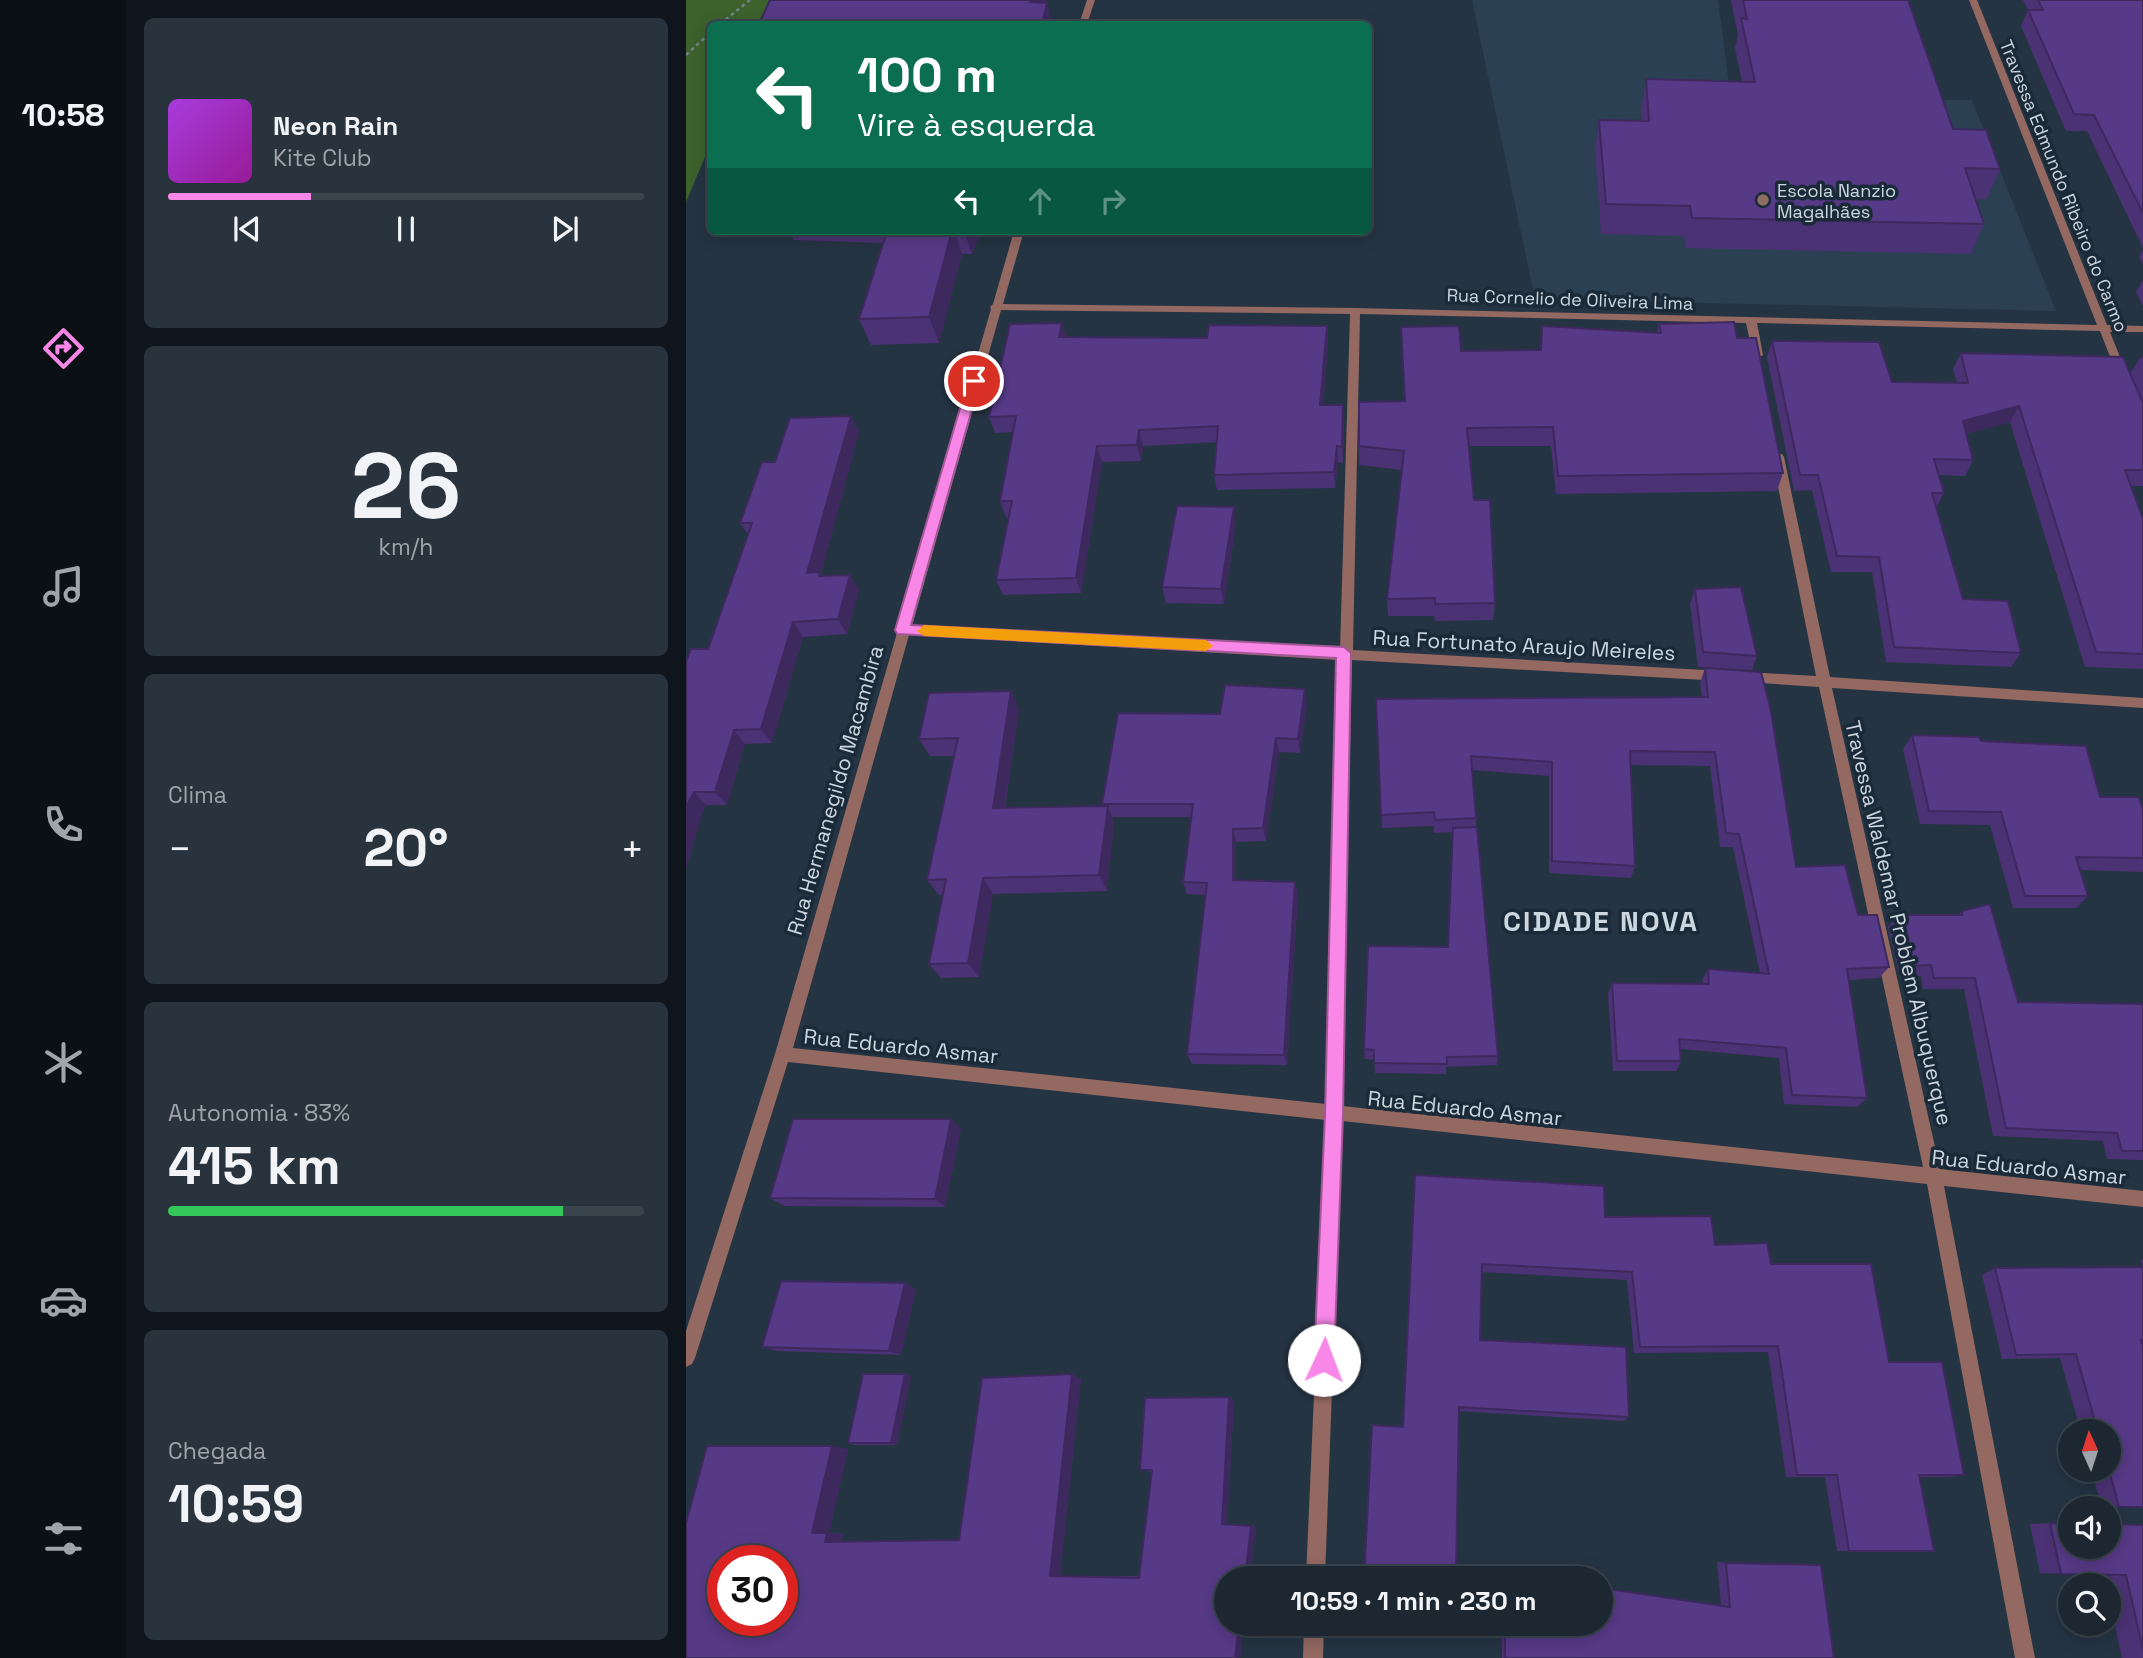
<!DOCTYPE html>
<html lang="pt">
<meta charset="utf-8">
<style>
:root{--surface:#1c2732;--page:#29333e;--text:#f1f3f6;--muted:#a0a5ac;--line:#3a444d;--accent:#f987e8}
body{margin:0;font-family:"Space Grotesk",sans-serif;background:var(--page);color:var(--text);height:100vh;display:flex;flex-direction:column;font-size:26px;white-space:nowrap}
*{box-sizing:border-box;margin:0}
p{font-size:23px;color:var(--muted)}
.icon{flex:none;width:38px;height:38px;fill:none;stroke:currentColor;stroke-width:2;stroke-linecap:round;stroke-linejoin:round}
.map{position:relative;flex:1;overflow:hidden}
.side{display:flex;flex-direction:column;gap:18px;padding:18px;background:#0f151c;width:560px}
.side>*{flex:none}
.banner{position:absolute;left:21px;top:21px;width:665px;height:214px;border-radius:10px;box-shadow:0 4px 18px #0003,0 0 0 2px var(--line);background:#0b6e4f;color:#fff;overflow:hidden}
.needle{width:46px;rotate:357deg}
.buttons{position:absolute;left:1372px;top:1419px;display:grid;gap:14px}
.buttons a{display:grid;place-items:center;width:63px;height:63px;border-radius:50%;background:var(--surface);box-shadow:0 4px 18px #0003,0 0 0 2px var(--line);font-size:35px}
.speed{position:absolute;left:21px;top:1545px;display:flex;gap:14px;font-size:35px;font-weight:700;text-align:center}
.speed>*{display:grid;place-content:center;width:91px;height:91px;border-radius:50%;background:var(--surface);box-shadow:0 4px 18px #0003,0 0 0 2px var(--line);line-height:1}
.speed .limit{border:10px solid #d22;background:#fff;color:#111}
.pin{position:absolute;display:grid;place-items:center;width:60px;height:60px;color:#fff;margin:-30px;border:4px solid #fff;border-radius:50%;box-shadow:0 2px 7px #0007}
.me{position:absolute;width:77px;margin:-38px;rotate:2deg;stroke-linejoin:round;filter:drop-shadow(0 0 5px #0008)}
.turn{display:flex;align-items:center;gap:24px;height:147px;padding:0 35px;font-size:32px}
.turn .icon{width:91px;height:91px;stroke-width:2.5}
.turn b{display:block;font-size:49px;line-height:60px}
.lanes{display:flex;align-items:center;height:66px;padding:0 35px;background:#0003;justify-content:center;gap:35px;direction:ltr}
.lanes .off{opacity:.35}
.big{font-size:52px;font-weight:700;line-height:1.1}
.side .tile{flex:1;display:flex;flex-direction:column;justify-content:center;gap:10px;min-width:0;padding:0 24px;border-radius:10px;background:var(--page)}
.side .dial{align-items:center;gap:0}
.dial b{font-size:91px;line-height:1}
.song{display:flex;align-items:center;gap:21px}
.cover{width:84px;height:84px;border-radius:10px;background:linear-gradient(135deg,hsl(280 70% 55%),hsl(300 70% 35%))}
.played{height:7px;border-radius:4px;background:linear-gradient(90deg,var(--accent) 30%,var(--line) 30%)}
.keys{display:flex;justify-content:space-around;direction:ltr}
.heat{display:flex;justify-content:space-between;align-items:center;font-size:38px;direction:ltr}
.charge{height:10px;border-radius:5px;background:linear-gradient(90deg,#34c759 83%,var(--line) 0)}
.trip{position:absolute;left:528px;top:1566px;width:399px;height:70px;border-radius:35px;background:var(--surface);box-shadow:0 4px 18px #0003,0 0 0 2px var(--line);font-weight:700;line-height:70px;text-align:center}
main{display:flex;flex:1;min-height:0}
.menu{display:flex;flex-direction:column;width:126px;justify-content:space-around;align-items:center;background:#0b1014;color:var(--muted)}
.menu .icon{width:49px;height:49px}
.menu .active{color:var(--accent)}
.menu b{font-size:32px;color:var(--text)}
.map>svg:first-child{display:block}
.built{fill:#2b4053}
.green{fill:#3d622c}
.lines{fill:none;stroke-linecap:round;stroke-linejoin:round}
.path{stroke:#75828e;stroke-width:2.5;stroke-dasharray:3.5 3.5;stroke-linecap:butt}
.street{fill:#946962;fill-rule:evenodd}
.wall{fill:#4b3274}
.shaded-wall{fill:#3d295e}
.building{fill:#573a87;stroke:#3d295e;stroke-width:2;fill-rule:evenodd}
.route{fill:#f987e8;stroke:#a25897;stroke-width:2}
.slow{fill:#f59e0b}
.education-dot{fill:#8d6e63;stroke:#1b2a38;stroke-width:2.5}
.labels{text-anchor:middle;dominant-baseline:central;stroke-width:7;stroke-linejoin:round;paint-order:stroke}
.far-street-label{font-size:18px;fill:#cdd7e0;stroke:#1b2a38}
.far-poi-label{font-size:18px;fill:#cdd7e0;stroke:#1b2a38;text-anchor:start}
.street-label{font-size:21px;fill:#cdd7e0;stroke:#1b2a38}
.district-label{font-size:28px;font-weight:bold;letter-spacing:2px;fill:#cdd7e0;stroke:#1b2a38}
</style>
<main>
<nav class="menu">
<b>10:58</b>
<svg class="icon active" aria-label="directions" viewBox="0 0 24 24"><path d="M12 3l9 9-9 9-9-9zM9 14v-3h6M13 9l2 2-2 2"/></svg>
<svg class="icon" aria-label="music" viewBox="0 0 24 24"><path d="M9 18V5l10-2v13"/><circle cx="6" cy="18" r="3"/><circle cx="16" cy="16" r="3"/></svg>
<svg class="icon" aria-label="phone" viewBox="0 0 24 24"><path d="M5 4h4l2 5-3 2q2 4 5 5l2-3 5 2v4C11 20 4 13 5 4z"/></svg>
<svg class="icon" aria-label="climate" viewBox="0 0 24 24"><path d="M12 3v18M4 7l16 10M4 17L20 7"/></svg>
<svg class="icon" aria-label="car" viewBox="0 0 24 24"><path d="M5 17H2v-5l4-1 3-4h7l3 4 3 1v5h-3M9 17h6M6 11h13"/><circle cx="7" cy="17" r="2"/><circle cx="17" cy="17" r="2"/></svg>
<svg class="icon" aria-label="filters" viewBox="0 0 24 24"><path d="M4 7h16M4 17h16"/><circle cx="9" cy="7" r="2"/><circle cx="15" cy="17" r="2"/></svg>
</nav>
<section class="side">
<div class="tile">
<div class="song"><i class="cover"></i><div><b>Neon Rain</b><p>Kite Club</p></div></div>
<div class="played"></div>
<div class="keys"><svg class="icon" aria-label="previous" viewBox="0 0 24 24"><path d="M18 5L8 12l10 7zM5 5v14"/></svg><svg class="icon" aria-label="pause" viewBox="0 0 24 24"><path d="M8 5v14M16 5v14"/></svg><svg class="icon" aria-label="next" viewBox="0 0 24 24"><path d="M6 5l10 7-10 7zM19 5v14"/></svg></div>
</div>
<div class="tile dial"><b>26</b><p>km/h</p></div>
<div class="tile"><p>Clima</p>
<div class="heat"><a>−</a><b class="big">20°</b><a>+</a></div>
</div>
<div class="tile"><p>Autonomia · 83%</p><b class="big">415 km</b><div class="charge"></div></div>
<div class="tile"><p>Chegada</p><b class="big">10:59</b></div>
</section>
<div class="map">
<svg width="1457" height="1658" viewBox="0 0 1457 1658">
<rect width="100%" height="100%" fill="#253443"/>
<path class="built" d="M786,0H1032L1045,100H1286L1370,311L849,299Z"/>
<path class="green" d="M0,0H118L76,24H24V145L0,202Z"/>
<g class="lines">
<path class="path" d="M34,24L64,0
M0,55L24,33"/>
<path class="street" d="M401,0H409L401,24H393Z
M1283,0H1291L1421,325L1457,326V332H1424L1440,372L1439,375H1431L1430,372L1414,331L1071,323L1077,355L1072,358L1067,355L1060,323L674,314L667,650L1036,671L1042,676L1036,681L666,660L656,1106L1237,1167L1133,687L1060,682L1054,677L1060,672L1130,676L1086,457L1088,454H1096L1098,457L1144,677L1457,698V708L1146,688L1254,1169L1457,1191V1207L1258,1186L1349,1658H1329L1241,1184L656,1121L639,1578H620L640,1120L102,1062L9,1358L6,1364L0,1367V1331L89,1054L211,633L210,630L213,626L305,309L304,307L307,304L328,231H338L317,304L669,308L1411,325ZM315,310L664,314L654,650L226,626ZM223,635L653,660L640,1104L107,1048Z
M618,1624H638L637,1658H617Z"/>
</g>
<path class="wall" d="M1045,0H1222L1267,129L1314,169L1301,199H1290L1298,224L1285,254L1000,248L998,236L915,234L909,150L913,120L956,121L955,109L960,79L1056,82L1049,48L1052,35Z
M1337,0H1457V248L1401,131H1380L1335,26L1342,10Z
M103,231H295L286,254H276L253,343L185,345L173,319L197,243L108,240Z
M1457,250V264L1453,257Z
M1457,280V306L1450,292Z
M973,324L1051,338L1097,473L1091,491L870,494L865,446H783L788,500L809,603L807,620L749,621L748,616H702L701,599L716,470L673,465V446L718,401L715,327L775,351L854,350L971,333Z
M641,326L642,342L637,405L658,421L657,463L652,462L649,488L531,490L528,475L531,442L457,446L455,461L416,462L395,593L317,595L310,580L323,517H320L314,501L327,432L309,433L303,417L380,338H521Z
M1086,341L1206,382L1271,383L1267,369L1275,353L1457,403V486H1445L1457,519V669L1399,667L1324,422L1280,434L1287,460L1279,476L1253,475L1258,493L1250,508L1277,599L1335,653L1325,667L1200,662L1186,572H1145L1126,490L1108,491L1081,357Z
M1457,355V403L1444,374L1454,358H1456Z
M173,432L135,573L137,576L173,590L161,634L117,637L86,743L59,744L41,805H20L16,814L0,869L22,649L62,534L54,523Z
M550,523L538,604L480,603L476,587Z
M1009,589L1071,656L1066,670L1012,667L1004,604Z
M1019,668L1110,867L1172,915L1203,967L1193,978L1163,980L1181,1098L1171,1107L1098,1104L1093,1058L994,1049L995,1061L990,1071H927L922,994L926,983L1017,984L1016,980L1022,969L1074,973L1047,847H1034L1024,766L945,765L949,866L945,878L863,873V776L786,770L790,818V827L812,1056L811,1065L760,1067V1074L689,1073L688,1060L679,1059L678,1049L762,947L767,832L748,833V826L696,828L690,699L1016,697L1014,683Z
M619,689L621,704L614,753L593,752L580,841L550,842V880L609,882L612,895L601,1065L506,1064L501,1054L520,895L501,894L497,882L505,817H426L428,823L421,891L307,894L293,977L255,978L243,964L257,895H253L241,880L268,756H244L233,739L325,691L333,709L319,808L417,806L416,804L534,714Z
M1226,735L1295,741L1414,797L1457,810V872L1394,870L1402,896L1390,908H1327L1304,825L1234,824L1217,749Z
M1276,911L1332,1002L1457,1004V1160L1421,1159L1417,1141L1307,1136L1278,989H1237L1235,976L1214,977L1202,927L1212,915H1272Z
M275,1128L259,1207L98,1206L84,1198Z
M729,1175L919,1217L1029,1245L1085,1264L1203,1362L1278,1475L1263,1477H1233L1163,1551H1151L1139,1477H1100L1082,1352L948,1353L941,1280L795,1272L794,1340L943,1417L937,1421L773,1411L770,1571L913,1577L678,1578L717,1427Z
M1457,1259V1507L1416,1508L1405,1470H1423V1432H1395L1374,1358L1316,1359L1296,1275L1309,1268L1457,1267L1455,1260Z
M230,1289L215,1355L91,1351L76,1347Z
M219,1374L225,1376L211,1445H169L162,1443Z
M386,1374L395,1379L374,1576H453L466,1472L454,1470L548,1401L541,1524L570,1526L564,1578H541L558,1624L554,1658H0L162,1449L143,1533L157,1534L155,1542L273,1540Z
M1364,1523L1457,1525V1658H1436L1423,1598V1586H1420L1418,1575L1354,1573L1344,1524Z
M1031,1562L1135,1565L1148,1658H816V1631L1035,1605Z"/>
<path class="shaded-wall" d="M345,0H361L352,24L344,2Z
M361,3L367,24H356Z
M266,231H268L276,254L253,343L243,317Z
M278,231H295L286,254Z
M376,323L381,339L373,337Z
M641,326L642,342L636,421L634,405Z
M657,405L658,421L657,463L656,447Z
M1333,406L1324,422L1269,437L1277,421Z
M165,416L173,432L135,573L143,587L121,573Z
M453,430L457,446L455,461L451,445Z
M411,446L416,462L395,593L390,578Z
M651,446L652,462L649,488L648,472Z
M548,507L550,523L538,604L535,589Z
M164,575L173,590L161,634L152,619Z
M107,622L117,637L86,743L75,729Z
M619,689L621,704L614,753L612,739Z
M325,691L333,709L316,825L307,808Z
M48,730L59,744L41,805L29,792Z
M590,738L593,752L580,841L577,828Z
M8,792L20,805L16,814L0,869V812L3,801Z
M422,806L428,823L421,891L413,875Z
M547,829L550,842V892L547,880Z
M297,878L307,894L293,977L282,963Z
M609,882L612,895L601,1065L598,1055Z
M265,1119L275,1128L259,1207L249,1199Z
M219,1283L230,1289L215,1355L203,1351Z
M219,1374L225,1376L211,1445L205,1443Z
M386,1374L395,1379L374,1576H364Z
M543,1397L548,1401L541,1525L536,1524Z
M146,1446L162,1449L143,1533H126Z
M565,1526H570L564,1578H559Z
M141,1533L157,1534L155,1542H139Z
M553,1624H558L554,1658H549Z"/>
<path class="building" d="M84,0H345L344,2L361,3L356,24H73Z
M1057,0H1222L1267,129L1300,130L1314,169L1279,168L1298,224L1006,218L1004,206L920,204L913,120L963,121L960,79L1069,82L1055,18L1061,19Z
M1352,0H1457V213L1408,115L1388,114L1342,10H1357Z
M565,21V24H517V22Z
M201,231H266L243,317L173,319Z
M1048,322L1051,338H1070L1097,473L872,476L867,427L781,428L788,500H804L809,603L749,604V598L701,599L718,451L673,446V402L719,401L715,327L773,326L775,351L855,350L856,326L975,333L973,324Z
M376,323L373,337L521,338L523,325L641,326L634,405H657L656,447L651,446L648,472L528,475L532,426L453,430L451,445L411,446L390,578L310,580L326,501H314L330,416L303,417L324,324Z
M1086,341L1193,342L1206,382L1282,383L1275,353L1437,357L1457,403V470H1439L1457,519V654L1410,652L1333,406L1277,421L1287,460L1248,459L1258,493H1246L1277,599L1322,601L1335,653L1208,647L1193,557L1151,556L1132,475H1114Z
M165,416L121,573L134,572L133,576L164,575L152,619L107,622L75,729L48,730L29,792H8L3,801L0,812V662L5,649H22L66,523H54L76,462H89L104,418Z
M491,506L548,507L535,589L476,587Z
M1055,587L1071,656L1017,652L1009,589Z
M1019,668L1075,672L1085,711L1110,867L1159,865L1172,915H1191L1203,967L1161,969L1181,1098L1106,1095L1100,1048L993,1039L995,1061H931L926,983L1023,984L1022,969L1083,974L1053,834L1040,833L1029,752L944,751L949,866L866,861V762L785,756L790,818L749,820L748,812L695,815L690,699L1022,697Z
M539,685L619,689L612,739L590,738L577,828L547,829V880L609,882L598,1055L501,1054L521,883L497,882L507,804H416L432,713L534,714Z
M325,691L307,808L422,806L413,875L297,878L282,963L243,964L260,879L241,880L272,738L233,739L243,693Z
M1226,735L1293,737L1295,741L1400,746L1414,797H1453L1457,810V858L1390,857L1402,896H1339L1315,812L1243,811Z
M791,827L812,1056L761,1057V1064L688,1063V1050L678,1049L682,946L762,947L767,828Z
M1304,904L1332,1002L1457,1004V1151H1436L1431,1133L1320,1128L1289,978H1248L1245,965L1223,966L1212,915H1276V911Z
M107,1119H265L249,1199L84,1198Z
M729,1175L918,1186L919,1217L1025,1216L1029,1245L1081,1243L1085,1264H1185L1203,1362H1256L1278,1475H1233L1248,1551H1163L1151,1475H1111L1092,1346L954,1347L946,1272L796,1264L794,1340L940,1347L943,1417L773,1407L770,1572L913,1577V1578H678L686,1425L717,1427Z
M1457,1267V1340H1455L1457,1346V1507H1433L1423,1470V1432H1412L1390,1354L1330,1355L1309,1268Z
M95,1281L219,1283L203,1351L76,1347Z
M177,1374H219L205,1443H162Z
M386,1374L364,1576L453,1578L466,1470H454L459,1398L543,1397L536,1524L565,1526L559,1578H541V1624H553L549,1658H0V1523L21,1446H146L126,1533H141L139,1542L273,1540L296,1378ZM37,1561H96V1620H37Z
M1364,1523L1384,1524V1547H1423V1524L1457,1525V1650L1440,1575L1375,1574Z
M1040,1563L1135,1565L1148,1658H819V1631L689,1624H915V1588L1044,1607Z"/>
<path class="route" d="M288,377L294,381L225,625L658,647L665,653L657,1115L648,1360L646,1367L638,1370L631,1367L628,1360L639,1115L650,658L211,634L209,630L282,381Z"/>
<path class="slow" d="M238,625L520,640L527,646L520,651L238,636L231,631Z"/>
<circle class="education-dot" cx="1077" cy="200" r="7"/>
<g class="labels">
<g class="far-street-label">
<text transform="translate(1378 186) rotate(68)">Travessa Edmundo Ribeiro do Carmo</text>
<text transform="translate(884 299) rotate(2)">Rua Cornelio de Oliveira Lima</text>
</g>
<g class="far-poi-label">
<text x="1091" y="190">Escola Nanzio<tspan x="1091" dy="21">Magalhães</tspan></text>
</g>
<g class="street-label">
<text transform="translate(838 645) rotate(3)">Rua Fortunato Araujo Meireles</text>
<text transform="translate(149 790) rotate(-74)">Rua Hermanegildo Macambira</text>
<text transform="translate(1213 923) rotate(77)">Travessa Waldemar Problem Albuquerque</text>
<text transform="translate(215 1046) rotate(6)">Rua Eduardo Asmar</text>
<text transform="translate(779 1108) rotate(6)">Rua Eduardo Asmar</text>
<text transform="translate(1343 1167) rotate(6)">Rua Eduardo Asmar</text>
</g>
<g class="district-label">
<text x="915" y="921">CIDADE NOVA</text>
</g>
</g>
</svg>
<div class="buttons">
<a><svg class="needle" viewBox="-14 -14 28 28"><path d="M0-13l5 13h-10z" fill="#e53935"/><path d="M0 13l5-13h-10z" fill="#a0a5ac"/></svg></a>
<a><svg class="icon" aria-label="sound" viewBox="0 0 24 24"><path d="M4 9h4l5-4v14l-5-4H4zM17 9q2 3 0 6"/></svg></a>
<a><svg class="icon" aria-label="search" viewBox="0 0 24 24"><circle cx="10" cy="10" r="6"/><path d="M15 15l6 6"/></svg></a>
</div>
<div class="speed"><div class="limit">30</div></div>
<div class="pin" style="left:288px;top:381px;background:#d93025"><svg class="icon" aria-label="arrive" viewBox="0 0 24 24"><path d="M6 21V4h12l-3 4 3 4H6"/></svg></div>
<svg class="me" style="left:638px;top:1360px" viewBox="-20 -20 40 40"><circle r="19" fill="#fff"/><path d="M0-13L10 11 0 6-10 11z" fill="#f987e8"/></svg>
<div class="trip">10:59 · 1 min · 230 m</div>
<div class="banner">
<div class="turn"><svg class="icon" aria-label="left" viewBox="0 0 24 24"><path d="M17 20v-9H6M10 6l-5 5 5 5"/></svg><div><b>100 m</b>Vire à esquerda</div></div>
<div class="lanes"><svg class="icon" aria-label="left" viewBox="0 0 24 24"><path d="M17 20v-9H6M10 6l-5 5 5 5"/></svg><svg class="icon off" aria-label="ahead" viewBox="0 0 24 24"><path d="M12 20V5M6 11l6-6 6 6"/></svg><svg class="icon off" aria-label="right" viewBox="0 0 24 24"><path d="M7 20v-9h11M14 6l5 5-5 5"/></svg></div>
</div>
</div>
</main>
